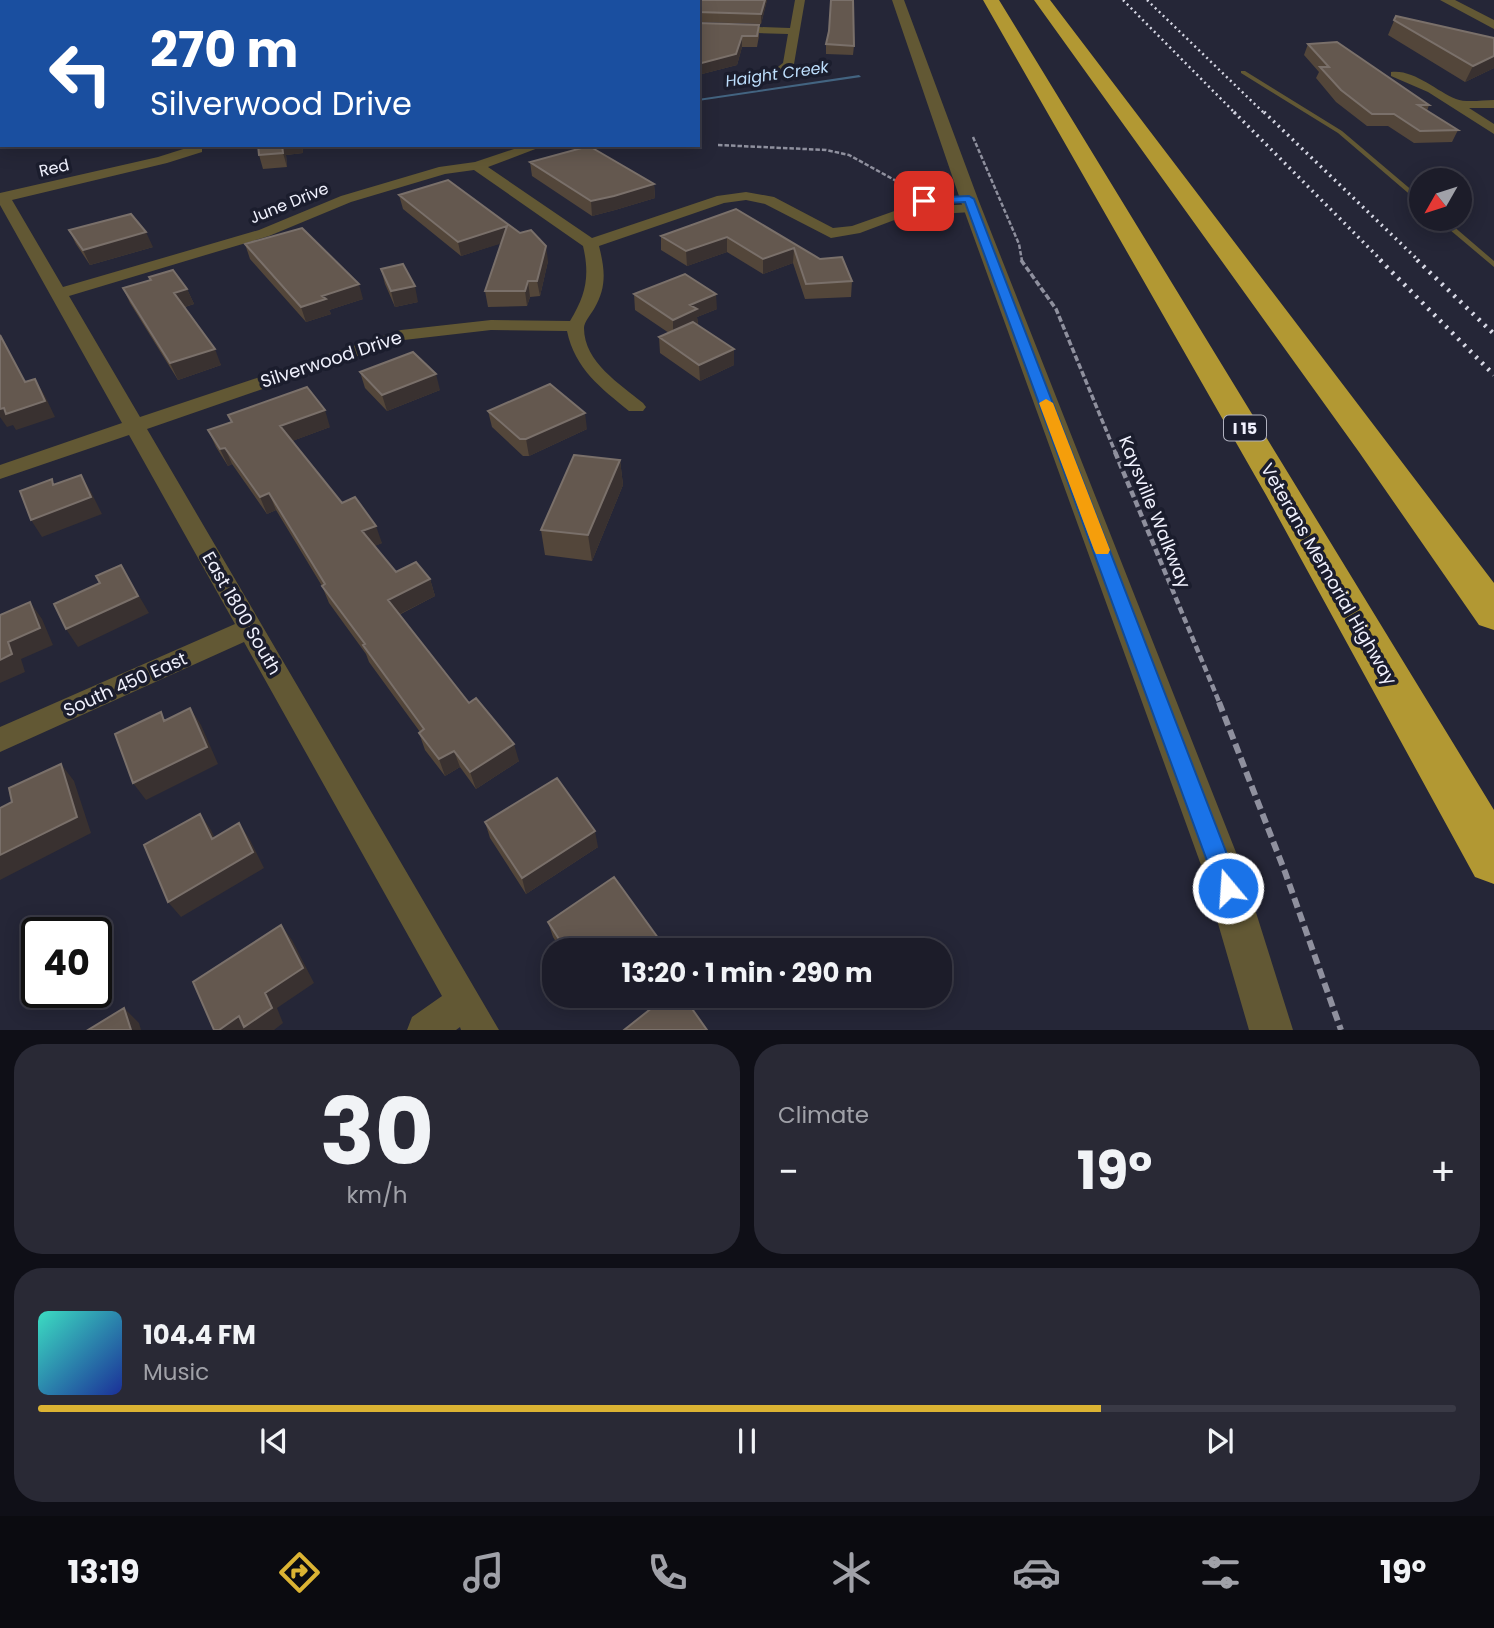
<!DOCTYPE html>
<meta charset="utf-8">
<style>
:root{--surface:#1c1c29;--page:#292935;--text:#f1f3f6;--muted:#a0a1a8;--line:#3a3a46;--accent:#dbb333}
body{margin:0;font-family:Poppins,sans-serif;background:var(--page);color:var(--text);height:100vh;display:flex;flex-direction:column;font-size:26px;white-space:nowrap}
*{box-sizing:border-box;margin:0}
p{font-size:23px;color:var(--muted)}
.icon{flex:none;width:38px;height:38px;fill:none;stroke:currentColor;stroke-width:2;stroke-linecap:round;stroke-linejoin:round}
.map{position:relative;height:1030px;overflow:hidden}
.panel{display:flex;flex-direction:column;gap:14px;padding:14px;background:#0f0f17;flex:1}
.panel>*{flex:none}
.hud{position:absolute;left:0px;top:0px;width:700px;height:147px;box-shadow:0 4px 18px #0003,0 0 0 2px var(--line);background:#1a4fa0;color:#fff;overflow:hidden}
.needle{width:46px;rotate:231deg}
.buttons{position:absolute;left:1409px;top:168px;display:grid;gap:14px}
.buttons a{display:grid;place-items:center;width:63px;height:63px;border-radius:50%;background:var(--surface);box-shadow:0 4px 18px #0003,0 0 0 2px var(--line);font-size:35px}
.speed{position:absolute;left:21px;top:917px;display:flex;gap:14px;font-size:35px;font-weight:700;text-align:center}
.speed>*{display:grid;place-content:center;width:91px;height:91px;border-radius:50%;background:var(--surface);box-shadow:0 4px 18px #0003,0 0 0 2px var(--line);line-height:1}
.speed .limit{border:4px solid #111;border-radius:10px;background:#fff;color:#111}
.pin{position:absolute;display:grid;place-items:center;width:60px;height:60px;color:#fff;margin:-30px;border-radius:14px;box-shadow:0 4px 10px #0006}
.me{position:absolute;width:77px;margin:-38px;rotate:342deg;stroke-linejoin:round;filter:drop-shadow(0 0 5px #0008)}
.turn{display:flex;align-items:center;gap:24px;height:147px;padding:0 35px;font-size:32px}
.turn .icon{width:91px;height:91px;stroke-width:2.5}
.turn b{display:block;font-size:49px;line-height:60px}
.big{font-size:52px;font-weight:700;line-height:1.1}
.panel .card{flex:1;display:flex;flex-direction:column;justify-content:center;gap:10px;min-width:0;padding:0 24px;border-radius:28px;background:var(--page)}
.panel .dial{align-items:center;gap:0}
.dial b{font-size:91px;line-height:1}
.song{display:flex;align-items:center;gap:21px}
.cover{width:84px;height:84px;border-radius:10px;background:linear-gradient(135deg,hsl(170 70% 55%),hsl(230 70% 35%))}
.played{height:7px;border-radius:4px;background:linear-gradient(90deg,var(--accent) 75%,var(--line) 75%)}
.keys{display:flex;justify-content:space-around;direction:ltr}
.heat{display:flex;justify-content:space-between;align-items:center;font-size:38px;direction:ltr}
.panel .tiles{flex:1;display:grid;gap:14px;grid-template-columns:1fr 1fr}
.card:last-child{grid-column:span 2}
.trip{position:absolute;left:542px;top:938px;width:410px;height:70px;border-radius:28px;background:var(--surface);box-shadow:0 4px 18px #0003,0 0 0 2px var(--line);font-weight:700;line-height:70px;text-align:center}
.dock{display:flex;height:112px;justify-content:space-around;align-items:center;background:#0b0b10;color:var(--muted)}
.dock .icon{width:49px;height:49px}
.dock .current{color:var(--accent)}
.dock b{font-size:32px;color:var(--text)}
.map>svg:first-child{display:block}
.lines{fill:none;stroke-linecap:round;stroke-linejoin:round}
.stream{fill:#436481;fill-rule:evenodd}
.path-far3{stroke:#8f909e;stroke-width:2.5;stroke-dasharray:4.5 2;stroke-linecap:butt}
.path-far2{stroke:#8f909e;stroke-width:3.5;stroke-dasharray:6 2.5;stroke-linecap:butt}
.path-far1{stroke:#8f909e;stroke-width:4.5;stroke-dasharray:7 3.5;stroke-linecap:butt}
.path{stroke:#8f909e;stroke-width:6;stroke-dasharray:10 5;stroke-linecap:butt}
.service{fill:#625834;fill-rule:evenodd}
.minor{fill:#625834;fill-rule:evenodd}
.tertiary{fill:#625834;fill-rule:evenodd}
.motorway{fill:#b29833;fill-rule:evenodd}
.rail-far2{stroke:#d6d7e4;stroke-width:2.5;stroke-dasharray:2 3.5;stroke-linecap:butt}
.rail-far1{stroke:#d6d7e4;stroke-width:3.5;stroke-dasharray:2 4.5;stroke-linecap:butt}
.rail{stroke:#d6d7e4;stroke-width:4.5;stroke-dasharray:2.5 6;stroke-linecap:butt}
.wall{fill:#53463a}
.shaded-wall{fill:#393130}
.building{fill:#64584f;stroke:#7a706a;stroke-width:2}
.route{fill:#1a73e8;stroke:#114b97;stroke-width:2}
.slow{fill:#f59e0b}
.labels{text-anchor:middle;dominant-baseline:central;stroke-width:7;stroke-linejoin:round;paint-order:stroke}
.far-water-label{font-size:16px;font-style:italic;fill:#bedffd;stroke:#1b1d2d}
.far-street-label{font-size:16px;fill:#f0f1fd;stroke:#1b1d2d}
.shield{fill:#1b1d2d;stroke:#b0b1bf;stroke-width:2}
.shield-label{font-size:16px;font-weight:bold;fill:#f0f1fd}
.street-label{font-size:18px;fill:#f0f1fd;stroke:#1b1d2d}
</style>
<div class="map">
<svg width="1494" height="1030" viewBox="0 0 1494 1030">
<rect width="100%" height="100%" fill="#252637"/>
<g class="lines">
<path class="stream" d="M859,75L861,77L698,101V99Z"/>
<path class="path-far3" d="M973,137L1019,244L1022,261
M718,145L826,150L849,155L920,194"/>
<path class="path-far2" d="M1021,260L1056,309L1116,454"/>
<path class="path-far1" d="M1115,452L1220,704"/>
<path class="path" d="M1219,702L1285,872L1341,1030"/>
<path class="service" d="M1241,71H1245L1342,131L1421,198V204L1338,133L1241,73Z
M1437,219H1445L1494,261V267Z"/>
<path class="minor" d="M116,0H126L128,2H117Z
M654,0H664L653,2Z
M795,0H805L794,64L780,75L770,73L783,63L788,34L698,31V25L790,28Z
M1391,72C1414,69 1436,91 1456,99C1466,103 1483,100 1494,100V108H1469L1494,124V134L1428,92L1391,76Z
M196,145L202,146V152L167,163L12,200L63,287L259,230L341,196L439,167L475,162L526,145H536L538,148L488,167L592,238L717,196L746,192L774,197L833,228L852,226L903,208L972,204L979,208L972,212L905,216L860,233L831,238L765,204L746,200L724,203L599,246C605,270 607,287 594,309C591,314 584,322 584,328C584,362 620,384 643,403L646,407L643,411H629C601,388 575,369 567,331L491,330L404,340L147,429L499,1030H461L460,1027L456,1030H407L412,1017L442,996L244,642L0,752V727L235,624L129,435L0,479V465L122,423L0,205V193L158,157ZM474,170L583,246C590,276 586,295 570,321L491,320L401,330L140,417L69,296L269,236L351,202L445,174Z"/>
<path class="tertiary" d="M18,0H41L17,2Z
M892,0H904L978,199L1241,865L1293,1030H1249L1201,865L960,199Z
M1440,0H1455L1494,20V29Z
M0,1L3,2L2,9H0Z"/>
<path class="motorway" d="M983,0H999L1494,810V884L1475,877L1266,495Z
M1034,0H1050L1494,583V630L1479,625L1359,452Z"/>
<path class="rail-far2" d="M1123,0L1236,114
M1147,0L1265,114"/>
<path class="rail-far1" d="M1234,112L1382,261
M1264,112L1419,261"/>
<path class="rail" d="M1380,260L1494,375
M1417,260L1494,334"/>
</g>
<path class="wall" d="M157,0H648L644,2H159Z
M679,0H767L761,24L698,22V2Z
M1396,16L1494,38V68L1465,82L1388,35Z
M698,23L759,25V36L757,47H742L737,65L698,75Z
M829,32L854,46L853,55L826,54V44Z
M1308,44L1429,105L1427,111L1458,130L1452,142L1414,143L1388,126H1367L1336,102L1316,78L1319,72L1304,55Z
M258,145H302L303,153L286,155L287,167L263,169L259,155Z
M530,162L654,184L655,198L615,210L592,216L532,176Z
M399,195L548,261L540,296L530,297L527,306L488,307L485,291L501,243L461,256L403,209Z
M736,209L852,281L851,297L805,299L793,263L763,274L727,252L687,266L661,250V236Z
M69,230L153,247L90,265L76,244Z
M245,244L363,299L329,310L331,314L306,322L250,259Z
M381,269L418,302L395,307L385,284Z
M149,277L187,289L194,304L185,307L221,365L178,380L130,303L123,288L150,280Z
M634,294L717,309L697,317L698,325L734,365L700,381L660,353L659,337L669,333L635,310Z
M360,372L440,390L387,411L365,388Z
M488,411L587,429L529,456H523L492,427Z
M228,415L330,427L292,441L342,503L382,543L374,546L396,572L430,579L435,596L399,615L469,703L519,761L476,789L460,767L445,776L425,750L419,733L420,732L369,662L366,654L329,603L322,586L276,510L267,514L232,464L228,466L216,447L208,430L231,422Z
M620,460L623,485L592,561L545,555L541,530Z
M485,822L598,847L526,894L490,838Z
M548,922L661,942L662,950H561L553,937Z"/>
<path class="shaded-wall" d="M626,0H648L644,2H622Z
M765,0H767L761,24V14Z
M742,36V47L737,65L698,75V64Z
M1494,56V68L1465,82L1473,66Z
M282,145H302L303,153L286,155L287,167L283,153Z
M654,184L655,198L615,210L592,216L591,201Z
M507,226L509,241L461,256L458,242Z
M146,232L153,247L90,265L83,250Z
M727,237V252L687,266L686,251Z
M546,246L548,261L540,296L537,281Z
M794,248L793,263L763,274V259Z
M528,281L530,297L527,306L525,291Z
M359,284L363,299L329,310L331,314L306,322L301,307L322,296Z
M415,286L418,302L395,307L391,291Z
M187,289L194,304L181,308L174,293Z
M716,294L717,309L697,317L698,325L673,335V320L690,305Z
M215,349L221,365L178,380L170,363Z
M734,349V365L700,381L699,365Z
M436,374L440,390L387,411L382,395Z
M35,379L45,396L55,417L16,430L13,425L7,427L0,417V409Z
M325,410L330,427L287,443L280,426Z
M585,413L587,429L529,456L526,439Z
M225,448L232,464L228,466L220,449Z
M620,460L623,485L592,561L588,535Z
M81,475L91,492L102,514L42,537L31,520Z
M269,493L276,510L267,514L260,497Z
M376,526L382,543L368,549L362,531Z
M121,565L149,613L78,647L66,629Z
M430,579L435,596L394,617L388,600Z
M30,602L42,619L53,645L21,659L25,672L0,683V660L8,642Z
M190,708L201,725L218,764L146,800L133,783Z
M514,744L519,761L476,789L470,772Z
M454,751L460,767L445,776L439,759Z
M61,764L74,781L91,833L0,880V855Z
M200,814L211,830L223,855L212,839Z
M239,823L250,840L264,868L181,917L168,902Z
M595,831L598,847L526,894L522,878Z
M281,925L292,940L314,983L277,1008L283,1023L274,1030H219L265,993Z
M661,942L662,950H650Z
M124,1008L139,1023L141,1030H131Z"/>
<path class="building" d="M40,0H90L91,2H41Z
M168,0H626L622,2H171Z
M679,0H765L761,14L698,12V2H679Z
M831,0H853L854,46L826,44L829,31Z
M1396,16L1494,38V56L1473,66L1394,20Z
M698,23L759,25L757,36H742L736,54L698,64Z
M1337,42L1429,105H1418L1458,130L1420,131L1394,114H1372L1341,90L1320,67H1329L1308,44Z
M258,145H282L283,153L259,155Z
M589,146L654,184L614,196L591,201L530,162Z
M448,180L520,233L531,230L546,246L537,281H528L525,291H485L507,226L458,242L399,195Z
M736,209L820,259L842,257L852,281L806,284L794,248L763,259L727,237L686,251L661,236Z
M131,214L146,232L83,250L69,230Z
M302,228L359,284L322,296L326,299L301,307L245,244Z
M403,264L415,286L391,291L381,269Z
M173,270L187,289L174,293L215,349L170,363L123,288L151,280L149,277Z
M685,274L716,294L690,305L697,309L673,320L634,294Z
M693,322L734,349L699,365L659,337Z
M0,335L25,382L35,379L45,401L6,414L4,408L0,409Z
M413,352L436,374L382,395L360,372Z
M550,384L585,413L526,439H520L488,411Z
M307,387L325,410L280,426L342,503L355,497L376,526L362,531L396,572L416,562L430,579L388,600L469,703L476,698L514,744L470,772L454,751L439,759L419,733L424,729L363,645L365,644L322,586L325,584L269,493L260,497L225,448L220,449L208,430L232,422L228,415Z
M574,455L620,460L588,535L541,530Z
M81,475L91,497L31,520L20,491L52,479L53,485Z
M121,565L138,596L66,629L54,604L100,583L96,576Z
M30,602L40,628L8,642L12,654L0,660V615Z
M190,708L207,747L133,783L115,734L161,712L164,721Z
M61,764L77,817L0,855V808L12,802L9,788Z
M557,778L595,831L522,878L485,822Z
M200,814L212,839L239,823L253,852L168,902L144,845Z
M614,877L661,942L650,950H566L548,922Z
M281,925L303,968L265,993L272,1008L244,1027L239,1016L219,1030H214L193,982Z
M667,996H683L707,1030H624Z
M124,1008L131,1030H88Z"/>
<path class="route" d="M969,196L974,199L1240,888L1236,896L1228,899L1220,896L1217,888L965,202L924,204L919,201L924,198Z"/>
<path class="slow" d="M1046,399L1053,403L1110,550L1108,554H1096L1094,550L1039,403Z"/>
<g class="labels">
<g class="far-water-label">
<text transform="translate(777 74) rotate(-8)">Haight Creek</text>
</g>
<g class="far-street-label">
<text transform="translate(54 168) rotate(-13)">Red</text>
<text transform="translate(289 203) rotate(-22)">June Drive</text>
</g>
<rect class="shield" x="1224" y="415.5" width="42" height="25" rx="5"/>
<g class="shield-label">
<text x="1245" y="428">I 15</text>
</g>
<g class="street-label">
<text transform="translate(331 359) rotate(-18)">Silverwood Drive</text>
<text transform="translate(1155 512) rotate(68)">Kaysville Walkway</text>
<text transform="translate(1329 574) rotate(60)">Veterans Memorial Highway</text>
<text transform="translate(242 613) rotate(60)">East 1800 South</text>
<text transform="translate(125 684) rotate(-24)">South 450 East</text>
</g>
</g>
</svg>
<div class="buttons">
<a><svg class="needle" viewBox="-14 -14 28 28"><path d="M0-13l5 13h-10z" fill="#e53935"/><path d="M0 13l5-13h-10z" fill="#a0a1a8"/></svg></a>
</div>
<div class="speed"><div class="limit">40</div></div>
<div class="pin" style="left:924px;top:201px;background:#d93025"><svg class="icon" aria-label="arrive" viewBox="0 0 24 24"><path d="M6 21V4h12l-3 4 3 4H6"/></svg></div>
<svg class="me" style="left:1228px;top:888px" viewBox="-20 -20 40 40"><circle r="17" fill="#1a73e8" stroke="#fff" stroke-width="3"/><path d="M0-11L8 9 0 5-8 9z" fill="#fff"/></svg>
<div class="trip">13:20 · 1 min · 290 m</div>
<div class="hud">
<div class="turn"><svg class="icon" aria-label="left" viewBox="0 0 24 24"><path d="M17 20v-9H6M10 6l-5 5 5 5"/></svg><div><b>270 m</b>Silverwood Drive</div></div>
</div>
</div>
<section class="panel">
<div class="tiles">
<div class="card dial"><b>30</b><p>km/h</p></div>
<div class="card"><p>Climate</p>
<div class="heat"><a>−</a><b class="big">19°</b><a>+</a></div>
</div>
<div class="card">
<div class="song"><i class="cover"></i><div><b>104.4 FM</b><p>Music</p></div></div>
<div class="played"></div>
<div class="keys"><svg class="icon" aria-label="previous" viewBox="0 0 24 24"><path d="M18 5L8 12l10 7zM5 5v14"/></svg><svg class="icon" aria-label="pause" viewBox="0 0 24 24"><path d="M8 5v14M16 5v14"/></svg><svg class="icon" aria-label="next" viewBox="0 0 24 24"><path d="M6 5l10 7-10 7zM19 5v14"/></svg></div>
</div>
</div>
</section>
<nav class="dock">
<b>13:19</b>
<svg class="icon current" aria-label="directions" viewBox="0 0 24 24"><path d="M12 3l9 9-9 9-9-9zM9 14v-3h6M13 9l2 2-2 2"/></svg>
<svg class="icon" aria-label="music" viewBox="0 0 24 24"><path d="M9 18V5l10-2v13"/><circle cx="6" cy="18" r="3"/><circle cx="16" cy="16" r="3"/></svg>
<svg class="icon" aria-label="phone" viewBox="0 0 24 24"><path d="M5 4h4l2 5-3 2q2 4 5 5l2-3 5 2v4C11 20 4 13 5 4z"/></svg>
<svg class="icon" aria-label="climate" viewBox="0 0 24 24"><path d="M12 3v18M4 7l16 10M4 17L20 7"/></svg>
<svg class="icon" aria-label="car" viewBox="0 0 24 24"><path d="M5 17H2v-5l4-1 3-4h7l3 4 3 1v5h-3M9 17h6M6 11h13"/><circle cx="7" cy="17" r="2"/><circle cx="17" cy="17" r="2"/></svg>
<svg class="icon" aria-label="filters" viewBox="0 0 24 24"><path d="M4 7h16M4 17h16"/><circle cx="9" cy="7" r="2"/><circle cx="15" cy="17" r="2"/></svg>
<b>19°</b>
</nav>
